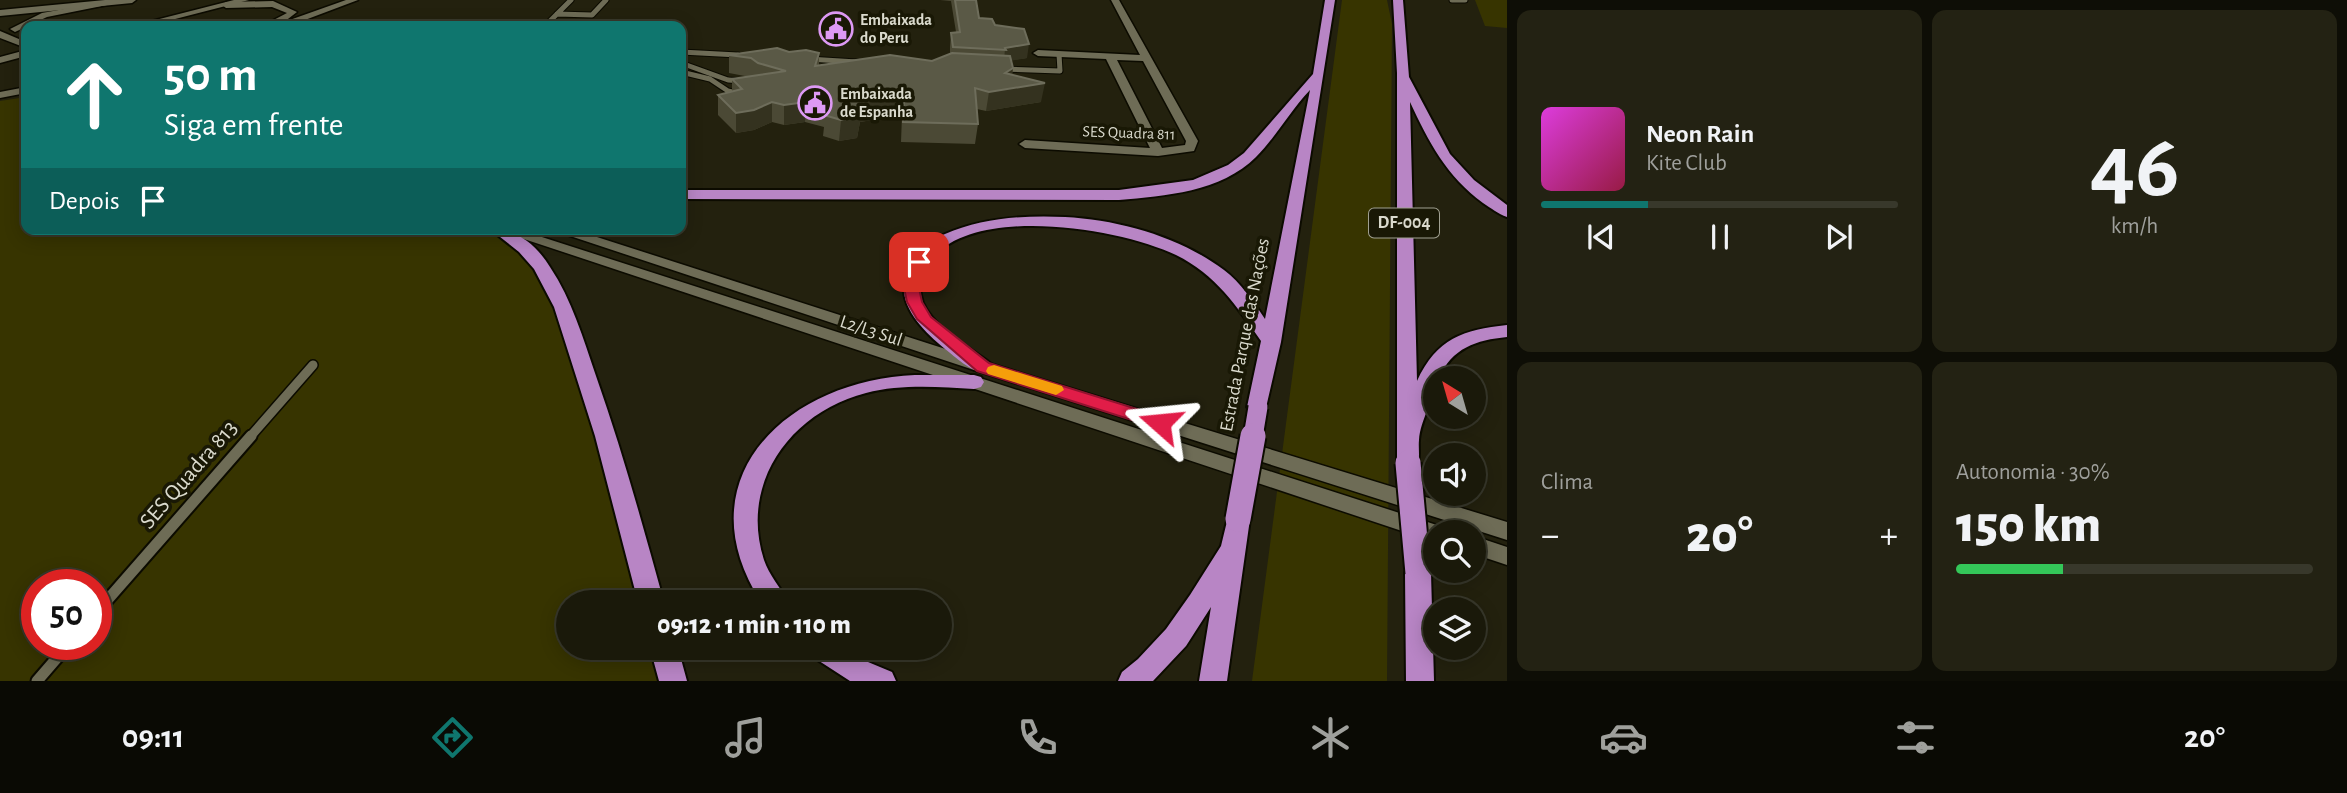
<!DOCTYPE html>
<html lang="pt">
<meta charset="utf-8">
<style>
:root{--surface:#1a190a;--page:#232213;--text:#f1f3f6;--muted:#9fa09c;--line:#38382b;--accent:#0f766e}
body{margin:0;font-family:"Alegreya Sans",sans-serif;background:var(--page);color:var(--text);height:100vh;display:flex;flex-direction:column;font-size:26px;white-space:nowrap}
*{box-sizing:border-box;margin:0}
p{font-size:23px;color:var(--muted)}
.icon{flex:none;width:38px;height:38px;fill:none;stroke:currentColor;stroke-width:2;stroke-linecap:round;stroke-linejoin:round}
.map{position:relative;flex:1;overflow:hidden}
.details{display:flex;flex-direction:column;gap:10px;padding:10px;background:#0e0e06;width:840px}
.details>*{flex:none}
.hud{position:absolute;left:21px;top:21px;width:665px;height:214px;border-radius:14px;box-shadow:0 4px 18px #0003,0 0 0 2px var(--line);background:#0f766e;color:#fff;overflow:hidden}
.needle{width:46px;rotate:323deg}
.tools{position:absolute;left:1423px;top:366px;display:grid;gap:14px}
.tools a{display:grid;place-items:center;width:63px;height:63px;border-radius:50%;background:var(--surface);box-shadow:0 4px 18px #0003,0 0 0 2px var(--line);font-size:35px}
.speed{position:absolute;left:21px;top:569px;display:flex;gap:14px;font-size:35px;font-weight:700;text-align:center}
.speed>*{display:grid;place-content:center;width:91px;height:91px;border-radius:50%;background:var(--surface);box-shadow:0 4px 18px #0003,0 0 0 2px var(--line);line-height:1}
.speed .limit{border:10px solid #d22;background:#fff;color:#111}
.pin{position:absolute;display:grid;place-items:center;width:60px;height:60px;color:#fff;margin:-30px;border-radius:14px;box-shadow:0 4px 10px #0006}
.me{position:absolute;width:77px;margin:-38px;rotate:288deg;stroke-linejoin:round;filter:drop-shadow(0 0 5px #0008)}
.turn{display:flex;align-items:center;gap:24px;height:147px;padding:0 28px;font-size:32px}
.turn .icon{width:91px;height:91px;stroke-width:2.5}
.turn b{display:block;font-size:49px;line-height:60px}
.then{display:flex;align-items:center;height:66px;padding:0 28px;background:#0003;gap:14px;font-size:26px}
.big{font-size:52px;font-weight:800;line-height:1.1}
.details .tile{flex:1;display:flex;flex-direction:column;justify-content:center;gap:10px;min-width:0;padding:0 24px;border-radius:14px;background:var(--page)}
.details .dial{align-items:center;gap:0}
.dial b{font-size:91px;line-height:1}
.song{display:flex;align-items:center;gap:21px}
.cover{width:84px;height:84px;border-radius:10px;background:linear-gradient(135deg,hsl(300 70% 55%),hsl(340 70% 35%))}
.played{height:7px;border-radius:4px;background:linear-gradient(90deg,var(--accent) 30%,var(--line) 30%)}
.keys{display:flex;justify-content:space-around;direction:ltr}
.heat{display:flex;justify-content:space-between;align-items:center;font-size:38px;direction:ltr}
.charge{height:10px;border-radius:5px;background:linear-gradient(90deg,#34c759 30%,var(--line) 0)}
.details .tiles{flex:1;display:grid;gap:10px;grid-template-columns:repeat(2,1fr)}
.trip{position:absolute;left:556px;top:590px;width:396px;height:70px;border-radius:35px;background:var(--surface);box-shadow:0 4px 18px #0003,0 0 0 2px var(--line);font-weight:800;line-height:70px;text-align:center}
.tabs{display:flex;height:112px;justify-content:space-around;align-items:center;background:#0a0a04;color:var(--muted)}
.tabs .icon{width:49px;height:49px}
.tabs .on{color:var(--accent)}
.tabs b{font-size:32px;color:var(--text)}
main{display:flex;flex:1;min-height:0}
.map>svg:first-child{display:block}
.green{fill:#373400;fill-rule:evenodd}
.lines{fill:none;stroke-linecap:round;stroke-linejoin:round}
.service-far2-casing{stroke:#0c0b00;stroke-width:7}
.service-far1-casing{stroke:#0c0b00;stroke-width:12}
.service-casing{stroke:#0c0b00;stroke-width:15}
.minor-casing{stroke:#0c0b00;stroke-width:3}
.tertiary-casing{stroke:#0c0b00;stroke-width:3}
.secondary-casing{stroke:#0c0b00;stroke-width:3}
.trunk-casing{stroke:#0c0b00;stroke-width:4}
.service-far2{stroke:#6e6c56;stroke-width:5}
.service-far1{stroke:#6e6c56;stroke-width:9}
.service{stroke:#6e6c56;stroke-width:11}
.minor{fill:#6e6c56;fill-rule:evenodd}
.tertiary{fill:#6e6c56;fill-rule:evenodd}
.secondary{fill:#6e6c56;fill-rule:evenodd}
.trunk{fill:#b885c5;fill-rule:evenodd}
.trunk-bridge-far1-casing{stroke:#0c0b00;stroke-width:23;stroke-linecap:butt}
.trunk-bridge-casing{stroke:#0c0b00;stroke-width:29;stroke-linecap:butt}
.trunk-bridge-far1{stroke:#b885c5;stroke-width:19}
.trunk-bridge{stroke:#b885c5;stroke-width:25}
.wall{fill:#4b4935}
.shaded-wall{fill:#34321f}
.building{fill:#5a5946;stroke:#6e6d5b;stroke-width:2}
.route{fill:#e11d48;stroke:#92132f;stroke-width:2}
.slow{fill:#f59e0b}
.labels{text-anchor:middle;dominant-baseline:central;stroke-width:7;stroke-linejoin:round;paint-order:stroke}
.far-poi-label{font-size:16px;font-weight:bold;fill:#dadacd;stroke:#191805;text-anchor:start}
.far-street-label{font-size:16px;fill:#dadacd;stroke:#191805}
.shield{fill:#191805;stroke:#a0a091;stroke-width:2}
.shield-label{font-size:18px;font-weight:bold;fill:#dadacd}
.street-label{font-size:19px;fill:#dadacd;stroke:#191805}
.near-street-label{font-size:23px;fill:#dadacd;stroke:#191805}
</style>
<main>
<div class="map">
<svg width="1507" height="681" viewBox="0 0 1507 681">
<rect width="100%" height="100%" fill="#23210e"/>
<path class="green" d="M1342,0H1387L1392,24L1387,681H1252Z
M1475,0H1507V28L1485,26Z
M26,97V229H498L542,267L649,602H569V648H661L670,681H0V101ZM37,584H96V644H37Z"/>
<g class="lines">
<defs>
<path id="service-far2" d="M1452,0H1465
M557,14L592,15L606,0
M545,26L571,0
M681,52L738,55
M808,59L857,62
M681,63L728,80L742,81
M1001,69L1060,71L1059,54
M681,72L710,79L728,91L741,94"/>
<path id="service-far1" d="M250,437L313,365"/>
<path id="service" d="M96,613L251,436
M37,681L69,644"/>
<path id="minor" d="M1111,0H1119L1198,141L1194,151L1158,156L1025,148L1019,144L1025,140L1150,148L1106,59L1038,56L1033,53L1038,50L1140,55ZM1117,60L1143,61L1186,141L1185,145L1162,148Z"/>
<path id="tertiary" d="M105,0H136L132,3L0,16V10Z
M234,0H249L148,26H132Z
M26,50V56L0,63V57Z"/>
<path id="secondary" d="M114,0L127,1L47,17L15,32L10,29L42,13Z
M346,0H358L289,26H262L287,13L272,7L226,8L222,5L226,2L273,1L297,12L284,22Z
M0,31L26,42V48L0,38Z
M26,87V93L0,98V92Z
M494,229H517L1443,527L1446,532H1435V542Z
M549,229H572L989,363L1507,522V540L977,371Z
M1474,536L1507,547V565L1474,554Z"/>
<path id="trunk" d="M1325,0H1335L1281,342L1265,412H1251L1247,407L1261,341C1236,305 1216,275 1176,255C1120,228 971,203 929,262C921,274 918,289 923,303C935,329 968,347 990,363L993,367L990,371C974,376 957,358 945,349C918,327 888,295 913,261C922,249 931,240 945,234C982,218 1025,215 1065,217C1120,220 1180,237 1224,270C1241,283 1253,301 1265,319L1310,90C1290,111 1276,137 1256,157C1221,192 1165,196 1119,200L681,199V190H1119L1193,180L1228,165L1244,153L1313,74Z
M1393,0H1403L1409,77L1450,154L1474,180L1507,205V217C1498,214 1491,208 1483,203C1447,177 1428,141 1410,102L1417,381C1437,338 1463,330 1507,325V337C1476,340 1452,348 1439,378H1435C1435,400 1420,420 1419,440C1418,450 1421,459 1416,469L1408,471L1400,469L1397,463V73Z
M490,229C516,229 536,244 550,267C572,300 583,338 596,376C622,450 643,526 664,602H638L595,436L554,307L534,269L519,252Z
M915,375H974L981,377L984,382L981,387L974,389C939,387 901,384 866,393C791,412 739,483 764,560C769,575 781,588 788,602H761C681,477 790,380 915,375Z
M1238,510L1247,513L1250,519L1227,681H1199L1211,607L1186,646L1153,681H1118L1122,672L1138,659L1166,629L1190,595L1221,546L1229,513Z
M1418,563L1427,566L1431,573L1434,681H1406L1405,573L1409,566Z
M650,648H678L687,681H659Z
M809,648H845L868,662L892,672L896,681H850L813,657Z"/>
</defs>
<use href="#service-far2" class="service-far2-casing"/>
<use href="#service-far1" class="service-far1-casing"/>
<use href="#service" class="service-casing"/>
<use href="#minor" class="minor-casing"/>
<use href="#tertiary" class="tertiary-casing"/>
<use href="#secondary" class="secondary-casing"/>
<use href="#trunk" class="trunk-casing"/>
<use href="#service-far2" class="service-far2"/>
<use href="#service-far1" class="service-far1"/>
<use href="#service" class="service"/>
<use href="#minor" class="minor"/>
<use href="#tertiary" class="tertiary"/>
<use href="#secondary" class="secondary"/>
<use href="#trunk" class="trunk"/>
<defs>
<path id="trunk-bridge-far1" d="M1253,437L1258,407"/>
<path id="trunk-bridge" d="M1408,463L1418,573
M1238,519L1253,436"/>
</defs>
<use href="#trunk-bridge-far1" class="trunk-bridge-far1-casing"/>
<use href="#trunk-bridge" class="trunk-bridge-casing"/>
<use href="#trunk-bridge-far1" class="trunk-bridge-far1"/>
<use href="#trunk-bridge" class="trunk-bridge"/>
</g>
<path class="wall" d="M940,0H976L979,18L995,25L1027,58L1011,60L1013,68L1012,75L1041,102L986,111L977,109L978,124L975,144L901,142L902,115L860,122L857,138L839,141L823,136L824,127L805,122L784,125L772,122L754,130L736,133L718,115V95L732,91V79L750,77L729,73V55L789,52L819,53V65L932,61L950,54V47L951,33L956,32L951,1Z"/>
<path class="shaded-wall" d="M1029,44L1027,58L1004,62L1005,48Z
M1013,68L1010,87L1045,83L1041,102L986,111L989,92L1005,73Z
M904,95L902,115L860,122L857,138L839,141L841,120L861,102Z
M772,102V122L754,130L736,133V113Z
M806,102L805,122L784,125V105Z"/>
<path class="building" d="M955,0H976L979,18L992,19L995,25L1024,29L1029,44L1005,48L1006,50L953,47L951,33L960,32Z
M777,48L789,52L806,50L819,53L815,66L890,55L932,61L952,53L1010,56L1013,68L1005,73L1045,83L989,92L975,88L978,124L903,122L904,95L861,102L859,117L841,120L824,115L826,107L806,102L784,105L772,102L754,110L736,113L718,95L742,89L732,79L786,71L758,63L751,58L729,55Z"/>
<path class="route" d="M919,258L926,262L919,288L922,302L931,317L989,363L1166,418L1169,423L1166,427H1154L977,371L917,319L907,302L904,288L912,262Z"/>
<path class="slow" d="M994,365L1062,386L1064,390L1056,395L988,374L986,371L988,367Z"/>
<defs>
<symbol id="civic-ring" viewBox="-11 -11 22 22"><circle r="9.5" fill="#191805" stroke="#dd99f4" stroke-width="1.5"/><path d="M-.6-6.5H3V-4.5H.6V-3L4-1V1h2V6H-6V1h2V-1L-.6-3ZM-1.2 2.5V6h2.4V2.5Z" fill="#dd99f4"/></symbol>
</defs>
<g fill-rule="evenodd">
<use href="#civic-ring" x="817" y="10" width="38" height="38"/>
<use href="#civic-ring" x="796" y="84" width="38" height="38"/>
</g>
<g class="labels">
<g class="far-poi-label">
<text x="860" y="20">Embaixada<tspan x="860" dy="18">do Peru</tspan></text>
<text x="840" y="94">Embaixada<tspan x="840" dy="18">de Espanha</tspan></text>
</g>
<g class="far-street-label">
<text transform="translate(1129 133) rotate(2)">SES Quadra 811</text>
</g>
<rect class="shield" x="1369" y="208.5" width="70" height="29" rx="5"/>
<g class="shield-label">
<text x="1404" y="223">DF-004</text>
</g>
<g class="street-label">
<text transform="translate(871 331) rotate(18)">L2/L3 Sul</text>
<text transform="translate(1245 335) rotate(-79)">Estrada Parque das Nações</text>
</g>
<g class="near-street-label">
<text transform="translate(189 475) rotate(-49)">SES Quadra 813</text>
</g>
</g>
</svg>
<div class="tools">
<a><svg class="needle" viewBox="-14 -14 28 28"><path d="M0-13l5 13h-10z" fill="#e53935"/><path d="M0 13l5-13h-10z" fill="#9fa09c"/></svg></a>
<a><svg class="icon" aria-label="sound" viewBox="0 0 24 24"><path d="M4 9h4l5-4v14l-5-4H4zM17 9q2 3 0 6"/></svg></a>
<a><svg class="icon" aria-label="search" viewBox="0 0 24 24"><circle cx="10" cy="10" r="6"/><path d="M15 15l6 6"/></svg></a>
<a><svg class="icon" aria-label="layers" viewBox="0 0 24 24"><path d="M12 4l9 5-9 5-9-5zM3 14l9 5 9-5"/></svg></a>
</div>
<div class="speed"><div class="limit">50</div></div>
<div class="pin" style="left:919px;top:262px;background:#d93025"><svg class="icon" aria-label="arrive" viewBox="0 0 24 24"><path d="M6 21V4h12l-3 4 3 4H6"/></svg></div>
<svg class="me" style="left:1160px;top:423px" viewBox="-20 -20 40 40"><path d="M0-17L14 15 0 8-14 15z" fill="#e11d48" stroke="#fff" stroke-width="4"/></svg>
<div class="trip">09:12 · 1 min · 110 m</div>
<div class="hud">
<div class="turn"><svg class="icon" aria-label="ahead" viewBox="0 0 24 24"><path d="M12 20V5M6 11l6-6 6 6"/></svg><div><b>50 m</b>Siga em frente</div></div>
<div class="then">Depois<svg class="icon" aria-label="arrive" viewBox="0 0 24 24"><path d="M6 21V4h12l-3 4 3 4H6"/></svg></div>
</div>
</div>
<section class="details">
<div class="tiles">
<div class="tile">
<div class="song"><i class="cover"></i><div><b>Neon Rain</b><p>Kite Club</p></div></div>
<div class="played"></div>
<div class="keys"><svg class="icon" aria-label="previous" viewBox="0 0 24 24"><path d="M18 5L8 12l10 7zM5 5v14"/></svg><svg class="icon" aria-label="pause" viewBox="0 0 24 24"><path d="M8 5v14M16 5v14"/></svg><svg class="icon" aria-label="next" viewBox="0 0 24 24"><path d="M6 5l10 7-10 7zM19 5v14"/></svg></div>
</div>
<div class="tile dial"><b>46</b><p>km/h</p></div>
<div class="tile"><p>Clima</p>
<div class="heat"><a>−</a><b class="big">20°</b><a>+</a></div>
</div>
<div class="tile"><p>Autonomia · 30%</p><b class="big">150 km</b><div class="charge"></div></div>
</div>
</section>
</main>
<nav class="tabs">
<b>09:11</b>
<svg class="icon on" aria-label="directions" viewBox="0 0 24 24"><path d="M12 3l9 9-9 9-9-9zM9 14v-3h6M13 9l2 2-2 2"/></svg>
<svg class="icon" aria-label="music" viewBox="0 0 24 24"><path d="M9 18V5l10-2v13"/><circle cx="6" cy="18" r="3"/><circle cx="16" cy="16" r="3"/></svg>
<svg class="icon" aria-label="phone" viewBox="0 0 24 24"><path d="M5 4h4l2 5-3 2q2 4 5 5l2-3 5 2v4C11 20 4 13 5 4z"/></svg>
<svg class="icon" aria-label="climate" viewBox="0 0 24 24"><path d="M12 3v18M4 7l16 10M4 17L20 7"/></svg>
<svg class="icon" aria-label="car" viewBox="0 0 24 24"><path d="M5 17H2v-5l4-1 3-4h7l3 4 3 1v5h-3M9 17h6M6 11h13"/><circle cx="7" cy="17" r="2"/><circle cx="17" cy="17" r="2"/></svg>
<svg class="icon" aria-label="filters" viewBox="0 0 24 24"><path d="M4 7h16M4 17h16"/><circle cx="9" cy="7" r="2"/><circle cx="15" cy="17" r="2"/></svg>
<b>20°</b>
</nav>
